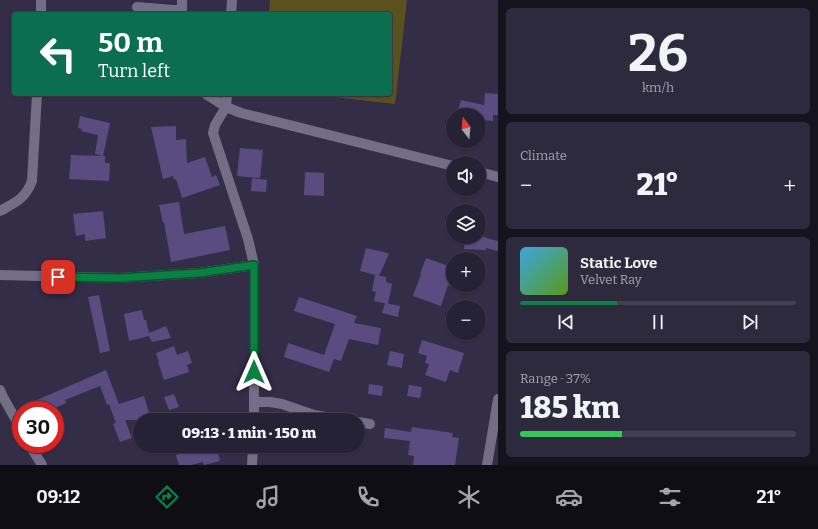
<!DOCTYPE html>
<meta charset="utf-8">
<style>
:root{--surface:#262235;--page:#2e2a3d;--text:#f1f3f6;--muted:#a4a4ad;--line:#423f50;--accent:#0b8043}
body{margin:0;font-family:Bitter,serif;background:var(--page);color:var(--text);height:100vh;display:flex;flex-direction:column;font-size:15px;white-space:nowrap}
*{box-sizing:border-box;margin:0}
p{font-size:13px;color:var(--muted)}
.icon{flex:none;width:22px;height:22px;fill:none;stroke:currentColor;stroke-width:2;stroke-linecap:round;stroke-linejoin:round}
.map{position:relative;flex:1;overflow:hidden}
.drawer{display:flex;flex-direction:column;gap:8px;padding:8px;background:#15131d;width:320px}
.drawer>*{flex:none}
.guide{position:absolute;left:12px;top:12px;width:380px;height:84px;border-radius:4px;box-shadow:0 1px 3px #0004,0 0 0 1px var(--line);background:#0b6e4f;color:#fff;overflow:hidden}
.needle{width:26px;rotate:344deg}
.controls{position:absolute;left:446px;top:108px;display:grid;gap:8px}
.controls a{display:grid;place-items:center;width:40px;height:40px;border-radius:50%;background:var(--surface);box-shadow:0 1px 3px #0004,0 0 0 1px var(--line);font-size:20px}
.speed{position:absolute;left:12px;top:401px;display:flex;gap:8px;font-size:20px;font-weight:700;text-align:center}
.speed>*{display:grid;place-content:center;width:52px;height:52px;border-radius:50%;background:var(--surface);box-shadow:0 1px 3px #0004,0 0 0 1px var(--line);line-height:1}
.speed .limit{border:6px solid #d22;background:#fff;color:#111}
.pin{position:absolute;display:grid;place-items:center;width:34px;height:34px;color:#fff;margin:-17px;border-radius:8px;box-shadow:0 2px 6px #0006}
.me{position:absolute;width:44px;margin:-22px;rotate:0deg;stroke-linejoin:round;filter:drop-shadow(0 0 3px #0008)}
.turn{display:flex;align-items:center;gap:14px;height:84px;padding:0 20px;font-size:18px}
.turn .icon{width:52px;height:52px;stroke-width:2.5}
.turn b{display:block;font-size:28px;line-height:34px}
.big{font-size:30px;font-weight:800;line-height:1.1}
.drawer .widget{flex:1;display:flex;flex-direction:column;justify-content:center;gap:6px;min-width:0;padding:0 14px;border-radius:6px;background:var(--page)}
.drawer .dial{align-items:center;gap:0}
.dial b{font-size:52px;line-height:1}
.song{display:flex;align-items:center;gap:12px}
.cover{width:48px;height:48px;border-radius:6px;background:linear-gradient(135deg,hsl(200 70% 55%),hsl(90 70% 35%))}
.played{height:4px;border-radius:2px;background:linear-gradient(90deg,var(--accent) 35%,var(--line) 35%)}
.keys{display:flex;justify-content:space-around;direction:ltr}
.heat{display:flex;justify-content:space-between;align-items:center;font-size:22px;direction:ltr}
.charge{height:6px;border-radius:3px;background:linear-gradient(90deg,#34c759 37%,var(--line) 0)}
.trip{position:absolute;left:133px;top:413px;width:232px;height:40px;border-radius:20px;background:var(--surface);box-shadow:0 1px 3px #0004,0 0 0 1px var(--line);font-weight:800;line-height:40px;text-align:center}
.tabs{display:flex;height:64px;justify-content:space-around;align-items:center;background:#0f0e15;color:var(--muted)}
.tabs .icon{width:28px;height:28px}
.tabs .selected{color:var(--accent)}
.tabs b{font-size:18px;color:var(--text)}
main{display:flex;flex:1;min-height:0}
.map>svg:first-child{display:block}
.green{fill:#5b511e}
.building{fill:#5a4c80}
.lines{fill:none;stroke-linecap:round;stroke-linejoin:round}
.minor{stroke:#736e86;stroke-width:10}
.route-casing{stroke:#07532c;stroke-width:10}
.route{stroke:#0b8043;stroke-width:7}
</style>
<main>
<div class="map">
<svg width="498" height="465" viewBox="0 0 498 465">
<rect width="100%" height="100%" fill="#332d47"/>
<path class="green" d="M270,0H407L395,104L308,94H390V14H269Z"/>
<path class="building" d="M485,93L498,94V115H493V121L483,120V115H457L461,100L484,105Z
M80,116L110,123L103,156L95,154L98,135L81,131L82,129L78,128Z
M176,126V140L186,139L187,163L205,157L212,177L216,175L220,185L182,198L176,179L174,180L173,176L163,179L151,127Z
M240,148L263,150L260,178L237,176Z
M71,155L105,156V163H110L109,181L69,179Z
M305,172L324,173V196L304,195Z
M252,178L267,180L266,192L251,191Z
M179,202L184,234L225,226L230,250L171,262L164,222L163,223L159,205Z
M103,211L106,238L85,241V234L76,236L73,214Z
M465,237H486V238L498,241V251L486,248V250L464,249Z
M366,248L384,252L389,254L379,276L360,271Z
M426,258L449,266L448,267L453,269V287L448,285L441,306L413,296L421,274H420Z
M375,275L386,277V282L392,284L388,304L374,301L376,292L372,291Z
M99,295L110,351L100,353L88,297Z
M299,297L357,316L354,323L381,328L378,345L349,339L341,361L334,359L329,372L284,357L288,343L324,355L335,324L294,311Z
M385,303L400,306L398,317L382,313Z
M142,310L144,320H146L149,333L166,326L171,338L152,342L149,336L129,341L124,314Z
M422,340L464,353L458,373L450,370L446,382L425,375L429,364L425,363L427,356L418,353Z
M174,346L177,355L188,351L192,363L187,365L189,372L164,380L158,362H159L156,353Z
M390,351L404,354L402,368L387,365Z
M106,370L119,404L144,396L151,420H125L132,438L120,442L113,424L116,423L109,404L107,405L100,386L65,400L66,403L50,410H41L37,400Z
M369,384L383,386L382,396L368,394Z
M409,385L422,387L420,398L407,396Z
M174,394L179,407L169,410L164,397Z
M412,427L453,433L452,437L459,438L455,465H413L414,456L408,455L410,441L384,438L385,428L411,432Z
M199,446H216L220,461L204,465L203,462L191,465H179L176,455L186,452L185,450Z"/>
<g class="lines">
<path class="minor" d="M137,7L173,10H182V0
M41,14V0
M231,14L232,0
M206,94L226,107L227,94
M479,172L498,177
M0,211C16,202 25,199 32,181L37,94
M0,275L119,278L199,273L254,265
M0,390L3,397L21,429
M254,402H270L282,404L314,415L344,420
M254,420V265L248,239L213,133L215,125L226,107L241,113L453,166
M358,422L370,424
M29,444L42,465
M252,465L253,446
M487,465L498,399"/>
</g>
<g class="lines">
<defs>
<path id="route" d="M58,277L119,278L199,273L254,265V372"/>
</defs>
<use href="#route" class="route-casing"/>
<use href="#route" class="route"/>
</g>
</svg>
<div class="controls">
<a><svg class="needle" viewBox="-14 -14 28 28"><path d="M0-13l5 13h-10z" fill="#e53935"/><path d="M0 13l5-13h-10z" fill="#a4a4ad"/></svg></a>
<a><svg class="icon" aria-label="sound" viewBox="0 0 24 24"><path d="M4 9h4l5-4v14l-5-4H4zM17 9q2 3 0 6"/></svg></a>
<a><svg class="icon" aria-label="layers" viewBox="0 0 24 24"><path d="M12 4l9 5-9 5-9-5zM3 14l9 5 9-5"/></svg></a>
<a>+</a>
<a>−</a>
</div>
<div class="speed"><div class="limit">30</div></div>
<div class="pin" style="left:58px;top:277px;background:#d93025"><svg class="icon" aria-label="arrive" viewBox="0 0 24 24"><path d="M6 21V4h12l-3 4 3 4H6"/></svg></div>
<svg class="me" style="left:254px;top:372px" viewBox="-20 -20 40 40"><path d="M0-17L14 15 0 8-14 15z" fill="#0b8043" stroke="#fff" stroke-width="4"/></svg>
<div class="trip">09:13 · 1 min · 150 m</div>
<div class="guide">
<div class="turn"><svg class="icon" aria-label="left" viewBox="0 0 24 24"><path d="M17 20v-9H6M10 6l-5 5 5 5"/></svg><div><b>50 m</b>Turn left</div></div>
</div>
</div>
<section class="drawer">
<div class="widget dial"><b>26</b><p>km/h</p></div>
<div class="widget"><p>Climate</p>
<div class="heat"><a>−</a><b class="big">21°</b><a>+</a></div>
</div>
<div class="widget">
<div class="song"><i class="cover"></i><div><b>Static Love</b><p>Velvet Ray</p></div></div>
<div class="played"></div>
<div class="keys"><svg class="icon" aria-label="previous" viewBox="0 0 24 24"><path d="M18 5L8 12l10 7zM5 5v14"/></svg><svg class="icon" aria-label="pause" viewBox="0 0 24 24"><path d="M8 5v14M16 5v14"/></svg><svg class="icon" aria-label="next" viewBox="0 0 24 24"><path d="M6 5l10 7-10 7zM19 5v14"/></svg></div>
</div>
<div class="widget"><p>Range · 37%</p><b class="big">185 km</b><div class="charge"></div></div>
</section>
</main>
<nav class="tabs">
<b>09:12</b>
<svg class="icon selected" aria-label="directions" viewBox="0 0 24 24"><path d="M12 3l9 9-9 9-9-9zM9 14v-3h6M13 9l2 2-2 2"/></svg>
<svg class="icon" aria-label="music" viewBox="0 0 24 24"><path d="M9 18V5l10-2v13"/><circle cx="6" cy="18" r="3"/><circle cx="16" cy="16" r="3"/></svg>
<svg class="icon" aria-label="phone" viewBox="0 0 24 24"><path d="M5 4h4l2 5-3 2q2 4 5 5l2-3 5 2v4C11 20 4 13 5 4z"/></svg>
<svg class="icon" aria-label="climate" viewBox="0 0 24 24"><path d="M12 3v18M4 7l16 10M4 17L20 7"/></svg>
<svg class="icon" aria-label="car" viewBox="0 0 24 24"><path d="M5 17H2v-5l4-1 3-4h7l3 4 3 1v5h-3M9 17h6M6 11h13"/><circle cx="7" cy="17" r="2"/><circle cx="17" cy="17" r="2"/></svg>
<svg class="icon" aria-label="filters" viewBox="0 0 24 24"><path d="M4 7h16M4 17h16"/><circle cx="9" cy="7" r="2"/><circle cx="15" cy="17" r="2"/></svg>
<b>21°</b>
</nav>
